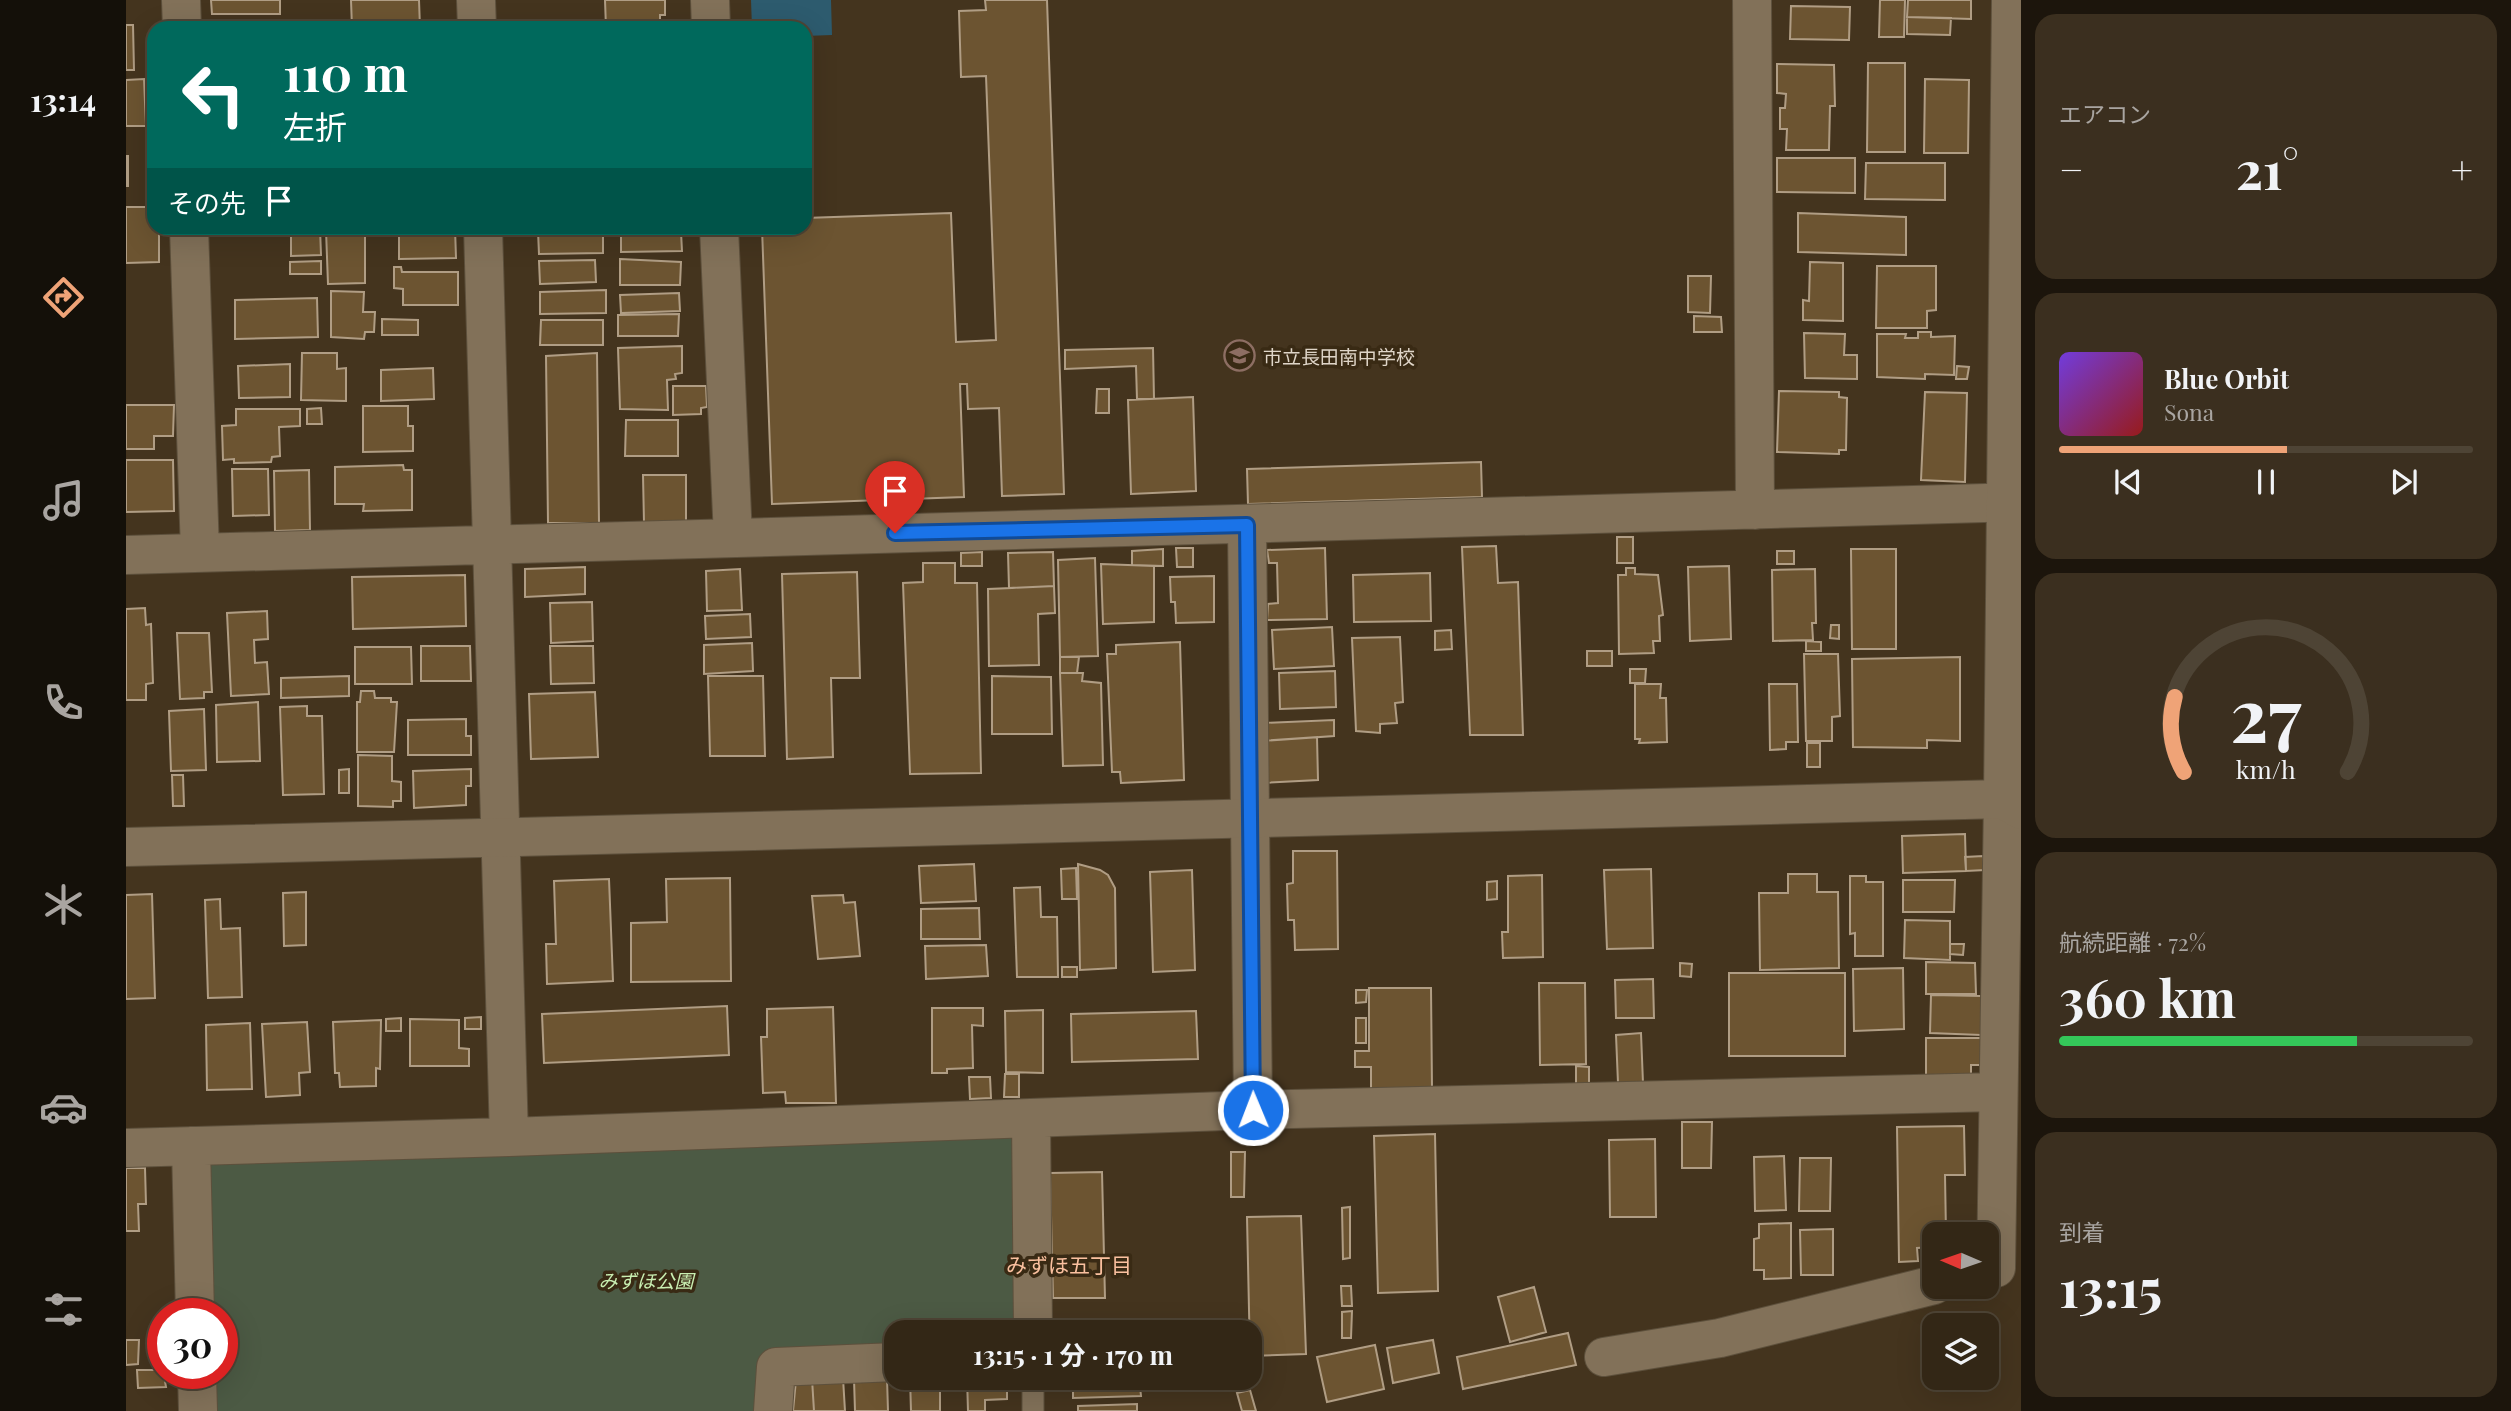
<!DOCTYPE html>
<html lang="ja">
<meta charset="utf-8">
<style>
:root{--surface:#332716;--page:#3b2f1f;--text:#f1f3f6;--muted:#a9a5a1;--line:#4e4435;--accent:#efa377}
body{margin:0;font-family:"Playfair Display","Noto Sans JP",serif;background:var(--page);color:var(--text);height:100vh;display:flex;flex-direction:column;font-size:26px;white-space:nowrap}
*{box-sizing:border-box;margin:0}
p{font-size:23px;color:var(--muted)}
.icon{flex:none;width:38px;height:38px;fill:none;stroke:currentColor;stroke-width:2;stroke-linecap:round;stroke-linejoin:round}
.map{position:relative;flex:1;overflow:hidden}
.side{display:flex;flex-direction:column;gap:14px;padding:14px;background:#1c150c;width:490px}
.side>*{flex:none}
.guide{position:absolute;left:21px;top:21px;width:665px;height:214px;border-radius:21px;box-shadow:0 7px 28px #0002,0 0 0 2px var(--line);background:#00695c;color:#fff;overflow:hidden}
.needle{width:46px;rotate:272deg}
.fabs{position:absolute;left:1796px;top:1222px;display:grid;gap:14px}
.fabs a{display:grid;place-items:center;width:77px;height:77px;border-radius:14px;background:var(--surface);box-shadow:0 7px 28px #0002,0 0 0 2px var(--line);font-size:35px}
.speed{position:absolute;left:21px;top:1298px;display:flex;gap:14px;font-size:35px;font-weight:700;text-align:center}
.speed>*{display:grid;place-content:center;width:91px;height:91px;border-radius:50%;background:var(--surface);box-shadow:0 7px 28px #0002,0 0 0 2px var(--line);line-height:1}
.speed .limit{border:10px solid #d22;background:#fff;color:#111}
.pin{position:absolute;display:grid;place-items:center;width:60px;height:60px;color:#fff;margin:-72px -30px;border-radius:50% 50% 50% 0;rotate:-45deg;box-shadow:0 0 7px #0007}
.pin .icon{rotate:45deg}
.me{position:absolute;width:77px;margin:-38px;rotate:359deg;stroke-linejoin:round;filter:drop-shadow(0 0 5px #0008)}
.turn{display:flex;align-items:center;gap:24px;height:147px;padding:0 21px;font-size:32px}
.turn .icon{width:91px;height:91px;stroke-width:2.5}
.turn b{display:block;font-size:49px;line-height:60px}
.then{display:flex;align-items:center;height:66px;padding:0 21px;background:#0003;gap:14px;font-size:26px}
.big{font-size:52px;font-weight:700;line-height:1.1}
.side .card{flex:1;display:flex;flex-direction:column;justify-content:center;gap:10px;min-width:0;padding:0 24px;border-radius:21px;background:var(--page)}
.side .dial{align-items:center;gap:0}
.dial svg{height:182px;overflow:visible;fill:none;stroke:var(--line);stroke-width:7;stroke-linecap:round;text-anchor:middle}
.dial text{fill:var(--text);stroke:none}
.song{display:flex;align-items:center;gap:21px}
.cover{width:84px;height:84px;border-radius:10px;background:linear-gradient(135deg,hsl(260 70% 55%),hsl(0 70% 35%))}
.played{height:7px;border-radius:4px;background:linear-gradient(90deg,var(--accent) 55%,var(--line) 55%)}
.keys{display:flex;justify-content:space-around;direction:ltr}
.heat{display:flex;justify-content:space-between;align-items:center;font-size:38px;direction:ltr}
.charge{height:10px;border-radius:5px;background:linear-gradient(90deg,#34c759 72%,var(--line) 0)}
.trip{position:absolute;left:758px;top:1320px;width:378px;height:70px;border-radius:21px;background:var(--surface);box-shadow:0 7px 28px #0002,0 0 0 2px var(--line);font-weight:700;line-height:70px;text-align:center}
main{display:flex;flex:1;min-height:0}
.menu{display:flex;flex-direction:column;width:126px;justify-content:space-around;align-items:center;background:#141009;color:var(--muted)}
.menu .icon{width:49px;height:49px}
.menu .current{color:var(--accent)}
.menu b{font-size:32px;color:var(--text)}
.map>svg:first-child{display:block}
.green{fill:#4c5a44}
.water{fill:#2d5b6e}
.building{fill:#6c5431;stroke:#b09d84;stroke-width:2}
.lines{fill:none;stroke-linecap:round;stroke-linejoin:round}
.lane-casing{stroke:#5d503c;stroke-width:23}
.street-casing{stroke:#5d503c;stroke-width:40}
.secondary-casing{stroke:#5d503c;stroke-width:40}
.lane{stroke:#827159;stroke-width:21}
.street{stroke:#827159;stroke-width:38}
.secondary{stroke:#827159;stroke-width:38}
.route-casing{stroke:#114b97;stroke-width:18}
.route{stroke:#1a73e8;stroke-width:12}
.labels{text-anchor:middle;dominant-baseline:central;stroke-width:7;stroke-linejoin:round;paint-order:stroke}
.poi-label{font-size:19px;fill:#dfd5c8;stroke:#392a14;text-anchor:start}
.park-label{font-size:19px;font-style:italic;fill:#c9efb2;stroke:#392a14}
.neighbourhood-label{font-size:21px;fill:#fac09f;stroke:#392a14}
</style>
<main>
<nav class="menu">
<b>13:14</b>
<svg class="icon current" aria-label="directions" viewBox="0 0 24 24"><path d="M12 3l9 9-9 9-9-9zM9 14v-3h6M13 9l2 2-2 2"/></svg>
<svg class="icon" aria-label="music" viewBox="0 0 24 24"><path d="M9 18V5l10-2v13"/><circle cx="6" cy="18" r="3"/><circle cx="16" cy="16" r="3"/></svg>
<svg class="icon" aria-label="phone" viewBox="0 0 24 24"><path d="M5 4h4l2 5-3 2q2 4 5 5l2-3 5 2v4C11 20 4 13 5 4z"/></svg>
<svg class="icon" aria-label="climate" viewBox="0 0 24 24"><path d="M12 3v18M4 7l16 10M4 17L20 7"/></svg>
<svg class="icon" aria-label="car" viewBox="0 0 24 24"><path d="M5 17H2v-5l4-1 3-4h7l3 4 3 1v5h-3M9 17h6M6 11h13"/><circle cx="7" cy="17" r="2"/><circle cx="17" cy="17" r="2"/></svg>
<svg class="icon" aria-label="filters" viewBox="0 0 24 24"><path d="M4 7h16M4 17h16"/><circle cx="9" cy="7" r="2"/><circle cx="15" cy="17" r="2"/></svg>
</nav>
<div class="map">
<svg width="1895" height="1411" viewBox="0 0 1895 1411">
<rect width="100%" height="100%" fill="#44341e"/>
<path class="green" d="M886,1135L889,1332H770V1349L637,1354L631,1411H83L82,1374H96V1314H80L74,1173L89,1157Z"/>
<path class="water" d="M625,0H705L706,35L679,36V28H626Z"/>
<path class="building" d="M85,0H154V14H86Z
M225,0H293L294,28H226Z
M479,0H539V15H534V28H480Z
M859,0H921L938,494L876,496L873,408L842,409L841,384H834L838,497L646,504L636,228H679V218L825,213L830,342L870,340L860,76L835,77L833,11L860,10Z
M1754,0H1779L1778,37H1753Z
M1782,0H1845V19L1781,17Z
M1665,6L1724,7L1723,40L1664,39Z
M1781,17L1825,18L1824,35L1781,34Z
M125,23H173V28H125Z
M0,25H7L8,70H0Z
M1742,63H1779V152H1741Z
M1651,64L1708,65L1709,106H1704L1703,150H1660L1661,129H1654V108H1659L1660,94L1651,93Z
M18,79L20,126H0V80Z
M1799,79L1843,80L1842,153H1798Z
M0,156H2V186H0Z
M1651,158H1729V193L1651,192Z
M1740,163H1819V200L1739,199Z
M0,207H28V228H40V232H33V262L0,263Z
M1672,213L1780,217V255L1672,252Z
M165,228H194L195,255L165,256Z
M273,228H329L330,258L273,259Z
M239,229V283L202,284L200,230Z
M412,231H477V253L413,254Z
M495,232H555L556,251L495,252Z
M494,259L555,262L554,285H494Z
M469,260L470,282L414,284L413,261Z
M195,261V274H164V262Z
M1684,262L1717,263V321L1677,320V300L1683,301Z
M1751,266H1810V310L1801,311V328H1750Z
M268,267H275L276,272H332V305H277V289L268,288Z
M1562,276H1585L1584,313L1562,312Z
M480,290V313L414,314V292Z
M205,291L238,292L237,312H249L248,332H239L238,339L205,337Z
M553,293L554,311L495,313L494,295Z
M191,298L192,337L109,339V300Z
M553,314L552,336H492V315Z
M1568,316L1595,317L1596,332H1568Z
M256,319L292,320V335H256Z
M415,320H477V345H414Z
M1792,332H1805V337L1829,336L1828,375L1799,374V379L1751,377V334H1780L1779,338H1792Z
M1678,333L1719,334L1718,355H1731V379L1679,378Z
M556,346V373L549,374L550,379L541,380L542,410L494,409L492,348Z
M1027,348L1028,399H1011L1010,366L939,369V350Z
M176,353H211V369L220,368V401L175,400Z
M471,353L473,523H422L420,356Z
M164,364V397L113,398L112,366Z
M1831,366L1843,367L1841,379H1830Z
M307,368L308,399L255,401V370Z
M547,386H580L581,407L575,408V414L547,415Z
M971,389H983V413H970Z
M1653,391L1713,392V397L1721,398L1720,450H1713V454L1651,452Z
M1799,392L1841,393L1839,482L1795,480Z
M1067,397L1070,491L1005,494L1002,400Z
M0,405H48L47,436H28V449H0Z
M237,406H282V426H287V451L237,452Z
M195,408L196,424H181V409Z
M110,409H174V426L153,427L154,456L146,457L145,462L108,463V459L97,460L96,426L110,425Z
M500,420H552V456H499Z
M0,460H47L48,511L0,512Z
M1355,462L1356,497L1122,504L1121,469Z
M277,465L278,470H286V510L237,511L238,504H209V467Z
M106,469H142L143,515L107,516Z
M183,470L184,530L149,531L148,471Z
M517,475H560V522L518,523Z
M1491,537H1507V563H1491Z
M1370,546L1372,583L1392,582L1397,735H1344L1336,547Z
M1050,548H1067V567H1051Z
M1199,548L1201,619L1141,620L1142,604L1152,603L1151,563H1143L1141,550Z
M1037,549V566L1006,565V551Z
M1725,549H1770V649H1726Z
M1651,551H1668V564H1651Z
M856,552V566H835V553Z
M927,552L928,586L883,588L882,553Z
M969,558L972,656L934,657L932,560Z
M797,563H829V583H851L855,773L784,774L777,583L797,582Z
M975,564L1028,566V622L977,624Z
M1603,566L1605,639L1564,641L1562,567Z
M459,567V594L399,597V569Z
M1500,568H1509V574L1532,575L1537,615L1533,616L1534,641H1527L1528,653L1493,654L1492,575H1500Z
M614,569L616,610L581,611L580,571Z
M1689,569L1690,623H1686L1687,640L1647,641L1646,570Z
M731,572L734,678H705L707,757L661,759L656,574Z
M1304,573L1305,621L1228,622L1227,575Z
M339,575L340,626L227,629L226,577Z
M1088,576V622L1050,623L1049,602H1045L1044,577Z
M928,586L929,613L912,614L913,665L863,666L862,589Z
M466,602L467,641L425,643L424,603Z
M19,608L20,625L25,624L27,683L20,684V700H0V609Z
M141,611L142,639L128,640L129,663L141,662L143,694L105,696L101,613Z
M624,614L625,637L580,639L579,616Z
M1705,625H1713V639L1704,638Z
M1206,627L1208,666L1148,669L1146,630Z
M1325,630L1326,649L1309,650V631Z
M51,633H83L86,692H78V698L54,699Z
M1274,637L1277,702L1269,703L1271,723L1254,724V733L1230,731L1226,638Z
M1680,641L1695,642V651H1680Z
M1054,642L1058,780L995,783L994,772H986L981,654H990V645Z
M626,643L627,671L578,674V645Z
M295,646H344L345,681H295Z
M424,646H467L468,683L425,684Z
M229,647H285L286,684H229Z
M1461,651H1486V666H1461Z
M1678,654H1712L1714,716L1706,717V741H1680Z
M934,657H953L951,673H934Z
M1834,657V741L1801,740V748L1727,747L1726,659Z
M1504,669H1520L1519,683H1504Z
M1209,671L1210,707L1154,709L1153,673Z
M934,673H957L956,681L975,683L977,765L937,766Z
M223,676V696L155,698V678Z
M582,676H637L639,756H584Z
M866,676L925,677L926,734H866Z
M1509,684H1535L1534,698H1540L1541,742L1513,743L1514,739H1509Z
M1643,684H1671L1672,742H1660V749L1644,750Z
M235,691H248L249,698H265V702H271L268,752H231V702H234Z
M469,692L472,757L405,759L403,694Z
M132,702L134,761L91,762L90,705Z
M181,706V716H196L198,794L157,795L154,707Z
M78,709L80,770L45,771L43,711Z
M340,719V736H345V755H282V720Z
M1208,720V736L1135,741V723Z
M1191,737L1192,780L1136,783L1135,741Z
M1681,743H1694V767H1681Z
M232,755L266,756V781L275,782V801H267V807L232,806Z
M223,769V793H213V770Z
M345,769V786H340V805L288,808L287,771Z
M46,775H57L58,806H47Z
M1839,834L1840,871L1777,873L1776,836Z
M1167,851H1211L1212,949L1169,950L1168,920H1162L1161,884L1167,883Z
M1857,856L1859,870L1840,871L1839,857Z
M848,864L850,901L795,903L793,866Z
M952,864L974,870L982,875L989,888L990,968L954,970Z
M950,868L951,899H936L935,869Z
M1525,869L1527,948L1481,949L1478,870Z
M1066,870L1069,970L1027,972L1024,872Z
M1662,874H1691V892H1712L1713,968L1634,970L1633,893H1662Z
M1416,875L1417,957L1377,958L1376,932H1382V876Z
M1724,876H1740V882H1757V956H1729V933L1724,934Z
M604,878L605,981L505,982V923L541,922L540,879Z
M483,879L487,981L421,984L420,944H430L428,881Z
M1777,880H1829L1828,912H1777Z
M1371,881V899L1361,900V882Z
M914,887L915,917H931L932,977H891L888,888Z
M180,892V945L158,946L157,893Z
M26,894L29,998L0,999V895Z
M717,895L718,903L729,902L734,956L692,959L686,896Z
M94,899L95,929L114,928L116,997L82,998L79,900Z
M853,908L854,939H795V909Z
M1779,920L1824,921V960L1778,958Z
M1824,944H1838L1837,955L1824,954Z
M860,945L862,976L800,979L799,946Z
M1800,962L1849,963L1850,994H1800Z
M1554,963L1566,964L1565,977L1554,976Z
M936,967H951V977H936Z
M1777,968L1778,1029L1728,1031L1727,969Z
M1603,973H1719V1056H1603Z
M1527,979L1528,1018H1490L1489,980Z
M1413,983H1459L1460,1064L1414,1065Z
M1243,988H1305L1306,1088L1245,1089V1067H1229V1051H1243Z
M1230,990H1241L1240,1002L1230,1003Z
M1805,995L1856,996L1855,1035L1804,1033Z
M601,1006L603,1055L418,1063L416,1014Z
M707,1007L710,1103H660L659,1092L637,1093L635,1037H641V1009Z
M806,1008H857V1026L846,1025L847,1068L821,1069V1073H806Z
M917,1010V1073L880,1072L879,1011Z
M1070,1011L1072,1059L946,1062L945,1014Z
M355,1017V1029H339V1018Z
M275,1018V1031H260V1019Z
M1230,1018H1240V1043H1230Z
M284,1019L333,1020V1048L343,1049V1066H284Z
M255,1020L254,1069L250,1068V1086L214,1087L213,1073H209L207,1022Z
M181,1022L184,1072L173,1073L174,1095L140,1097L136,1024Z
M124,1023L126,1089L81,1090L80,1025Z
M1515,1033L1517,1083H1492L1490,1035Z
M1800,1038H1859L1858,1065H1845V1076L1800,1075Z
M1450,1066L1463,1067V1087L1450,1086Z
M879,1074H893V1097H878Z
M843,1077H864L865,1098L844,1099Z
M1556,1122H1586L1585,1168H1556Z
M1838,1126L1839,1175H1819L1820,1234H1808V1247L1791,1248L1792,1261L1773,1262L1771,1127Z
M1309,1134L1312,1291L1252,1293L1248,1136Z
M1529,1139L1530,1217H1484L1483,1140Z
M1105,1152H1119L1118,1197H1105Z
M1658,1156L1660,1210L1629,1211L1628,1157Z
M1674,1158H1705L1704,1211H1673Z
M0,1168H19L20,1204H12L13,1231H0Z
M976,1172L979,1298H927L924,1173Z
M1224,1207V1258L1217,1259L1216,1208Z
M1175,1216L1180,1354L1124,1356L1121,1217Z
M1665,1223V1278L1638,1279V1270H1628V1239L1633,1238V1224Z
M1707,1229V1275H1675L1674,1230Z
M1215,1286H1225L1226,1306H1216Z
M1408,1287L1420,1332L1384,1342L1372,1297Z
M1226,1311L1225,1338H1216V1312Z
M1442,1333L1450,1365L1337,1389L1331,1357Z
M0,1340H13L12,1364L0,1365Z
M1307,1340L1313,1373L1267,1383L1261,1348Z
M1249,1345L1258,1389L1201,1402L1191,1357Z
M11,1370H37L40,1387L12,1388Z
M784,1377H814V1411H785Z
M841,1377H881V1399L859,1400V1411H842Z
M959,1377H1013L1015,1396L947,1398V1382H959Z
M717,1378L719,1411H688L686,1379Z
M761,1378L762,1411H729L728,1379Z
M686,1379L688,1411H667L670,1380Z
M1124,1390L1130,1411H1116L1111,1393Z
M1011,1404V1411H952V1406Z"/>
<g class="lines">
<defs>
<path id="lane" d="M907,1377V1411"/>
<path id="street" d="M55,0L56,28
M350,0L351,28
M584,0L585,28
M1626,0L1629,510
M63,228L74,552
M357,228L383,1137
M593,228L607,537
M1121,525L1127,1110
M0,555L1895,502
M905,1118L907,1332
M65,1146L69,1314
M0,1148L383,1137L1127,1110L1871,1092
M1870,1268L1877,799
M1478,1357L1594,1338L1808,1285
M71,1374L72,1411
M647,1411L650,1367L770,1362"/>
<path id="secondary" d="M1877,799L1885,0
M0,847L1877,799L1895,810"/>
</defs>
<use href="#lane" class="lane-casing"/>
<use href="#street" class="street-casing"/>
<use href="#secondary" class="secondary-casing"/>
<use href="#lane" class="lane"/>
<use href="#street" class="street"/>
<use href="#secondary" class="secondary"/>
</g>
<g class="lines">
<defs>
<path id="route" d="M769,533L1121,525L1127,1110"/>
</defs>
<use href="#route" class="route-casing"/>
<use href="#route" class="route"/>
</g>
<defs>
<symbol id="school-ring" viewBox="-11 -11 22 22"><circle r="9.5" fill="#392a14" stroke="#8d6e63" stroke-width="1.5"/><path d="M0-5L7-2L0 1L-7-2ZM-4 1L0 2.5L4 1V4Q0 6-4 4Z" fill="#8d6e63"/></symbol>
</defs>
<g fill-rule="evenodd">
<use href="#school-ring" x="1096" y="338" width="35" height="35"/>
</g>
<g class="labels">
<g class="poi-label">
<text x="1137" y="356">市立長田南中学校</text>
</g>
<g class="park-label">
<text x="520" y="1280">みずほ公園</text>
</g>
<g class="neighbourhood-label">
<text x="943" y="1264">みずほ五丁目</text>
</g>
</g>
</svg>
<div class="fabs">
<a><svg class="needle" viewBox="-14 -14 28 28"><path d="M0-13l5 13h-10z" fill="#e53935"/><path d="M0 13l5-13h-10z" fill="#a9a5a1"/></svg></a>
<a><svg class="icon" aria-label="layers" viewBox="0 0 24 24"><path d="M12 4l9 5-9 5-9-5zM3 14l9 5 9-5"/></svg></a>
</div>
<div class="speed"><div class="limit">30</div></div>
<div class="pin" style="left:769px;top:533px;background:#d93025"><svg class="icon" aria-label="arrive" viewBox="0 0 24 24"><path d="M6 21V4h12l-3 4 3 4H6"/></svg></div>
<svg class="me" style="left:1127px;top:1110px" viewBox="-20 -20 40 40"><circle r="17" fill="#1a73e8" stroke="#fff" stroke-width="3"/><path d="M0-11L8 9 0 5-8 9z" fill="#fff"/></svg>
<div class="trip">13:15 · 1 分 · 170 m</div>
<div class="guide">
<div class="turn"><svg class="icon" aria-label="left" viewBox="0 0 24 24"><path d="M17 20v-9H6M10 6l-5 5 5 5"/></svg><div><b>110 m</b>左折</div></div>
<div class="then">その先<svg class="icon" aria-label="arrive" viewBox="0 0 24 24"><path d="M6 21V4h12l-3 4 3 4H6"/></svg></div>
</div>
</div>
<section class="side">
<div class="card"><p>エアコン</p>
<div class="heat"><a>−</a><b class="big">21°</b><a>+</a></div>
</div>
<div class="card">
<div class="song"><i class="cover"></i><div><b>Blue Orbit</b><p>Sona</p></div></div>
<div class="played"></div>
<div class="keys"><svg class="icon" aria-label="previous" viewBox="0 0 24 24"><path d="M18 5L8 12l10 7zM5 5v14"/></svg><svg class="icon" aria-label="pause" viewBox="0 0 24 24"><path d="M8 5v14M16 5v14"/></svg><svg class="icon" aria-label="next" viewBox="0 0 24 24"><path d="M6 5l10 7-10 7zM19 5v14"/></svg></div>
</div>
<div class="card dial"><svg viewBox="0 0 100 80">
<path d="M14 69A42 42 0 1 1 86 69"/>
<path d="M14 69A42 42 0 0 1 10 36" stroke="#efa377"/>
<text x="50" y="56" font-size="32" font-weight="700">27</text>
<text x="50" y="72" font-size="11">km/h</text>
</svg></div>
<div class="card"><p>航続距離 · 72%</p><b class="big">360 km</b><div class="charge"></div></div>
<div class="card"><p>到着</p><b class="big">13:15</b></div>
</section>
</main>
